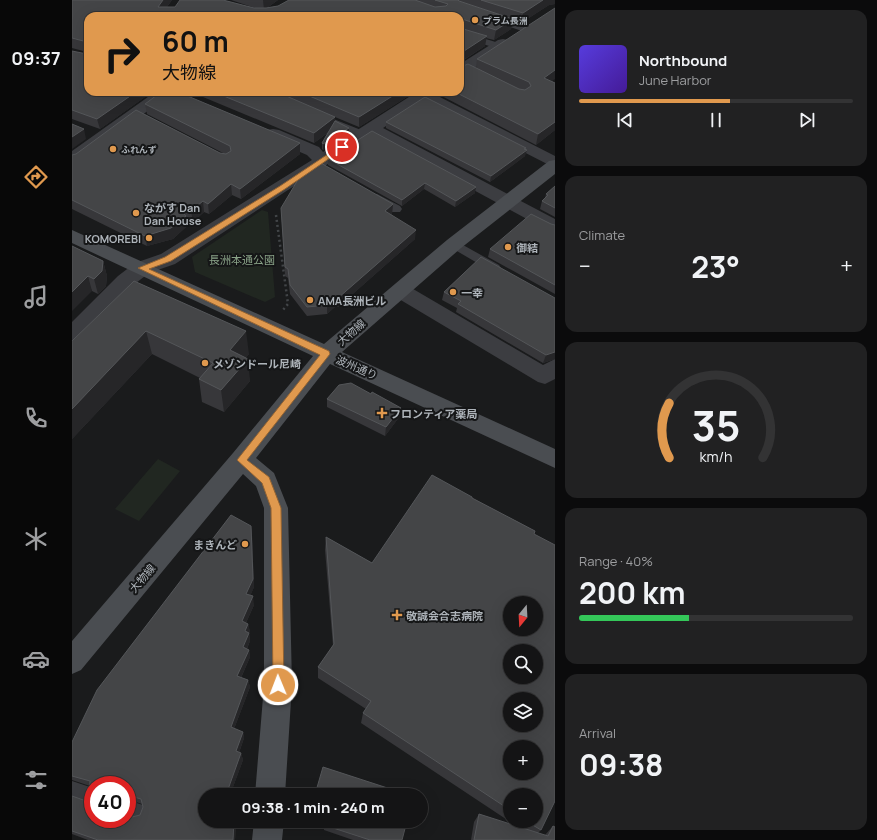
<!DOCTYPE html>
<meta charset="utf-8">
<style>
:root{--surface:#141415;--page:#212122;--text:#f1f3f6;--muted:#9d9ea0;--line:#333334;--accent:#e0994e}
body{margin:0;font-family:Manrope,"Noto Sans JP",sans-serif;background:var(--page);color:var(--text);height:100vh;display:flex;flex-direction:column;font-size:15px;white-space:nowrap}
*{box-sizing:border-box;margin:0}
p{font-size:13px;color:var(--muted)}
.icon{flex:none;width:22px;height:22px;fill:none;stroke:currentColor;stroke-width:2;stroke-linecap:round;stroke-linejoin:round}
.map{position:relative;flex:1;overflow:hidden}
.panel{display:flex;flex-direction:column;gap:10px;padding:10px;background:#0b0b0c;width:322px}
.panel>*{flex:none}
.top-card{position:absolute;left:12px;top:12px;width:380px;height:84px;border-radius:12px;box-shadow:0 4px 16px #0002,0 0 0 1px var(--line);background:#e0994e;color:#111;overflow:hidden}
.needle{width:26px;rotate:198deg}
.controls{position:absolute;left:431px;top:596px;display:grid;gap:8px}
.controls a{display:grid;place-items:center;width:40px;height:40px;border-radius:50%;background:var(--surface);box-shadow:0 4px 16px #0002,0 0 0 1px var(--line);font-size:20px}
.speed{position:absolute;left:12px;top:776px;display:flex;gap:8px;font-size:20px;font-weight:700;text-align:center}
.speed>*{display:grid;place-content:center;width:52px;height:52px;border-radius:50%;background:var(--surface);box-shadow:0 4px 16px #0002,0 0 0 1px var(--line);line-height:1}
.speed .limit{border:6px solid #d22;background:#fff;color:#111}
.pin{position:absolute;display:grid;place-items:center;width:34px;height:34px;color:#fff;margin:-17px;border:2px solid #fff;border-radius:50%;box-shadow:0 1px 4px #0007}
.me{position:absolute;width:44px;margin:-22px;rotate:359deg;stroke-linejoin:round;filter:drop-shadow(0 0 3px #0008)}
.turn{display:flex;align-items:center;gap:14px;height:84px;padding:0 12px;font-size:18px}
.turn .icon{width:52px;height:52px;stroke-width:2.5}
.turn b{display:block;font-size:28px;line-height:34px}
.big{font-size:30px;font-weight:700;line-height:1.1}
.panel .widget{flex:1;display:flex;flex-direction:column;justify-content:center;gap:6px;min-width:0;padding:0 14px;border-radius:12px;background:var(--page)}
.panel .dial{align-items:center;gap:0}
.dial svg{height:104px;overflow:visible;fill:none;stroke:var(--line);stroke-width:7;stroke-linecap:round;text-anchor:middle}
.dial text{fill:var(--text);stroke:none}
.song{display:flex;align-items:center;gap:12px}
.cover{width:48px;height:48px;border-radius:6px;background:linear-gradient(135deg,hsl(250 70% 55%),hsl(260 70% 35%))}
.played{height:4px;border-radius:2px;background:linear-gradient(90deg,var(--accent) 55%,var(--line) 55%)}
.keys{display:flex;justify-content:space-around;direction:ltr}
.heat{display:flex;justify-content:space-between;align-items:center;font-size:22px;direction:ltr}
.charge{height:6px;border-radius:3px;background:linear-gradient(90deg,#34c759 40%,var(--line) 0)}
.trip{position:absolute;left:126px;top:788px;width:230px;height:40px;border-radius:20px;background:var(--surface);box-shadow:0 4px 16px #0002,0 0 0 1px var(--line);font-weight:700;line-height:40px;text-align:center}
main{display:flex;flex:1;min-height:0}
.dock{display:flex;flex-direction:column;width:72px;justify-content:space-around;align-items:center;background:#080808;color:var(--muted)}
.dock .icon{width:28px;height:28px}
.dock .selected{color:var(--accent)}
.dock b{font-size:18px;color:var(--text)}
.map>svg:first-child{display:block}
.green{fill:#212721}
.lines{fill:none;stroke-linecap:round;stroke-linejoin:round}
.path{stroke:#424548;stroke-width:2.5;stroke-dasharray:2 3;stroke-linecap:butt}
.lane{fill:#3c3d41;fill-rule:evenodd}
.street{fill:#3c3d41;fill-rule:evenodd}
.secondary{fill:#4a4d51;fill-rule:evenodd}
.wall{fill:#37373a;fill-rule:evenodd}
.shaded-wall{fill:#262628}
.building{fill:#444547;stroke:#545659;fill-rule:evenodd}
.route{fill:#e0994e;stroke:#926333}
.poi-dot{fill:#e0994e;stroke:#151617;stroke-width:1.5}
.labels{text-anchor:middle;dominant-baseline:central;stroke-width:4;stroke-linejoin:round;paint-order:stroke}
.far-poi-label{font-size:9px;font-weight:bold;fill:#aeb4ba;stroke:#151617;text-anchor:start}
.poi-label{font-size:11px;font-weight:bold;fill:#aeb4ba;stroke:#151617;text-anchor:start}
.park-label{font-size:11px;fill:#8aa388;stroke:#151617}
.street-label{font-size:11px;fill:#aeb4ba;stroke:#151617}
</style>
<main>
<nav class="dock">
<b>09:37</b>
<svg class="icon selected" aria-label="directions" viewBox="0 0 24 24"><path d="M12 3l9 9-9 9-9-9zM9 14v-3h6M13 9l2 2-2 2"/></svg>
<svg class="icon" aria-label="music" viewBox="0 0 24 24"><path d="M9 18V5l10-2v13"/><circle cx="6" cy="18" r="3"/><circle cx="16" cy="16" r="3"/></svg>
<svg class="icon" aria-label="phone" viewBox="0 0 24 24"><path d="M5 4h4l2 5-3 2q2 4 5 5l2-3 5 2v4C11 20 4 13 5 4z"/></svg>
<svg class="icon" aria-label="climate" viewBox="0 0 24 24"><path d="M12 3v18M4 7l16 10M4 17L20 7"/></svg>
<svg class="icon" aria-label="car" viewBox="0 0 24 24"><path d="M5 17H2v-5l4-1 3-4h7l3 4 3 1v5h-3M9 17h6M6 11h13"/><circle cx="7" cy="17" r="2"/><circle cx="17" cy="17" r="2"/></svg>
<svg class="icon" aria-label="filters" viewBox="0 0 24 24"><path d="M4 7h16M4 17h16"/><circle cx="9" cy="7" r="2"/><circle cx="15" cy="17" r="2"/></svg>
</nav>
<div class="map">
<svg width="483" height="840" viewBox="0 0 483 840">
<rect width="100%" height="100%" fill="#1a1b1c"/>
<path class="green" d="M190,210L196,212L203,297L193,302L123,272L120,257Z
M86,459L108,471L67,521L43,509Z"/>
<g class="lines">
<path class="path" d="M204,215L216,304L210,311"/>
<path class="lane" d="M423,16L456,27L458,29L453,32L420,21V17Z
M388,31L430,44L432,46L427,49L388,37Z
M259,118L294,132L295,134L294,136H286L255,123L254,121L255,119Z
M305,194L328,206L330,209L328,212H320L301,201L299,198L301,195Z
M382,240L427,265L429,268L427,271H419L378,247L376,244L378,241Z
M0,781L21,788V806L0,799Z
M55,800L71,805L73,812L71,819L64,821L55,818Z"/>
<path class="street" d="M431,39L436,40L438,43L436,46L393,74L388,76V64L426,40Z
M83,92H101L6,163L0,164V151Z
M338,92H363L362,94L483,156V168L352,101L311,128L483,219V233L477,231L300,135L103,264L77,273L60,286L7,340L0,343V322L46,276L63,263L89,254L240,160L235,155L195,138L193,134L195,130L201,129L207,130L247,147L251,152L340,95Z
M329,284L336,286L471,365L483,359V379L473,384L466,382L322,296L319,291L322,286Z"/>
<path class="secondary" d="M483,160V174L389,248L270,352L483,449V468L258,364L184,458L202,473L216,508L220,685L213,795H183L192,685V508L184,486L171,474L9,670L0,674V641L161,453L241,356L0,243V230L252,344L375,240L477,161Z
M182,821H212L210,840H180Z"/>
</g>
<path class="wall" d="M0,0H100L95,7H103L157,2L183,8L159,0H206L195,8L206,6L217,0H483V4L477,5L449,23L441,21L439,29L422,40L414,38L413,46L389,62V67L404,68L405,59L480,81L483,83V130L464,145L364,93V92H388V16L16,92H80L28,129L0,119V51L15,54V52L0,48Z
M119,92H338V95L287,127L263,117V122L277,134L251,150L250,149V143L257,132L242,143Z
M73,104L228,154L169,199L160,195L137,214L132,212L121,222L114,218L115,226L101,239L75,246L0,209V155L148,153L153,154L75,114Z
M314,122L454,148L453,156L418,182L314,128Z
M256,159L403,193L383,207L352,189L330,206L256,165Z
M483,186V217L468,209L470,201L473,198L474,194Z
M321,204L320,214H319L343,239L266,307L264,306L255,314L235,316L218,294L216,278L213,276L209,208Z
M479,224L483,225V294L416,257L418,249Z
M0,246L31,261L35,276L34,286L26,294L20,291Z
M62,281L177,354L173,358L178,381L152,412L130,402L127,379L128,378L80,354L0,439V341Z
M372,292L483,298V359L471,363L384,312L385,308L370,300Z
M299,394L329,408L328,416L313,436L255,407V399Z
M400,497V498L463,531L462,534L469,830L466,833L473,835L481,826L483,840H399L402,822L407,814L446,827L289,723L291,713L294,709L246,678V667L261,646L253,550L254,537L300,563ZM438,795L464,821H438Z
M179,526L180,535L182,587L178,596L182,605L174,623L176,624L178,632L177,633L178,641L175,649L177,650L178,657L169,678L176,680L178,687L162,729L171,732L172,738L167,753H169L171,760L158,795H133V821H164L163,840H16L0,834V796L17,802L18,786L0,780V742ZM55,785V799L70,804L71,807L68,815L60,817L21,819Z
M244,791L337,795H244Z
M252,825L330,840H281L252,830Z"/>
<path class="shaded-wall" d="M91,0H100L88,16L86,7Z
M191,0H206L192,10Z
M471,0H483V4L477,5L449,23L451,13Z
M390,19L388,30V21Z
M441,19L439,29L422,40L424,30Z
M415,36L413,46L388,62L389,53Z
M483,70V79L470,88L472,78Z
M64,92H80L28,129L25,119Z
M327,92H338V95L287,127V117Z
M263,117V127L242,143V133Z
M483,122V130L464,145L466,134Z
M277,128V134L251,150V144Z
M12,129L14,139L0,149V137Z
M228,143V154L169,199L168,189Z
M454,148L453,152L455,150L453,156L418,182L419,176Z
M353,183L352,189L330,206V200Z
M159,184L160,195L137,214L136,204Z
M404,187L403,193L383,207L384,201Z
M131,201L132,212L121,222L119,211Z
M321,204L320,214L312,220L313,211Z
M114,216L115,226L101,239L75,246L73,236Z
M344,230L343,239L266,307V298Z
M31,261L35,276L34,286L26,294L22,279Z
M16,276L20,291L0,311V292Z
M264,297V306L255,314V305Z
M74,331L80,354L0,439V409Z
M174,331L177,354L161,373L158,350Z
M483,352V359L471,363L474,355Z
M176,359L178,381L152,412L149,390Z
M329,408L328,416L313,436L314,427Z
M179,526L180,535L182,587L175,603L174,594Z
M181,596L182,605L171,629L170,621Z
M176,624L178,632L174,639L173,631Z
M177,633L178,641L172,655L171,647Z
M177,650L178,657L166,684L165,676Z
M176,680L178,687L160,734L159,727Z
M171,732L172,738L165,758L164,751Z
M169,753L171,760L158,795H154Z
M162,821H164L163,840H161Z"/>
<path class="building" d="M0,0H91L86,7H103L108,0H151L182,8H194L206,6L217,0H343L363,7L374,6L376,4L363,0H386L387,1L441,19L424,30L390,19L388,21V16H16V92H64L25,119L0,110V51L15,54V42L0,38Z
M409,0H471L451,13Z
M483,8V70L472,78L483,83V122L466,134L383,92H388V23V28L415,36L389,53V67L396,64L447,89L453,90L459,86L457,82L405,59Z
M89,92H106L228,143L168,189L159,184L136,204L131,201L119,211L102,202L114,216L99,228L73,236L0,200V155L4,154L64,110L148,153L154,154L159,151L158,146L73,104Z
M142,92H205L263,117L242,133Z
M228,92H327L287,117Z
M353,97L454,148L452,149L455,150L419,176L314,122Z
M263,121L277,128L251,144L250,143Z
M0,124L12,129L0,137Z
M300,131L404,187L384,201L353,183L330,200L256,159Z
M247,162L321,204L313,211L344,230L266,298L264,297L255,305L235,307L218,285L216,269L213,267L209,208L230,173Z
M483,186V208L470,201L476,195L474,194Z
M459,214L479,224L483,225V285L418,249Z
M0,246L31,261L30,271L22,279L16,276L0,292Z
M409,257L483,298V352L474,355L386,304L389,301L372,292Z
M62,281L174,331L158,350L176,359L149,390L127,379L141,363L74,331L0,409V341Z
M279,383L299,394L300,392L329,408L314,427L255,399L267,385Z
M360,475L400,497V498L463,531L462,534L483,545V801L469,830L454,821H464V795H438V810L291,713L299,701L246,667L262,644L254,537L300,563ZM438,603H464V629H438ZM438,651H464V677H438ZM438,699H464V725H438ZM438,747H464V773H438Z
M159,515L179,526L181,579L174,594L181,596L170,621L176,624L173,631L177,633L171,647L177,650L165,676L176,680L159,727L171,732L164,751L169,753L154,795H133V821H162L161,840H26L0,831V796L17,802L18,781L0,776V742L25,690ZM21,785H55V795L69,799L71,807L68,815L60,817L55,815V819H21Z
M251,767L337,795H257L244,791Z
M407,814L476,836L481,826L483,827V840H402Z
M253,821H335L330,840H298L252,825Z"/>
<path class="route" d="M268,146L274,147L213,189L99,261L77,269L257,351L258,354L175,460L197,477L209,508L212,685L210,689L206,690L203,689L201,685L199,508L190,483L165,460L248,355L66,268L93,257L208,186Z"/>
<g class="poi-dot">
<circle cx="403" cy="20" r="4"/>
<circle cx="41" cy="149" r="4"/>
<circle cx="64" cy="213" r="4"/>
<circle cx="77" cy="238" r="4"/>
<circle cx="436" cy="247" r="4"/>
<circle cx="381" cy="292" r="4"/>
<circle cx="238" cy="300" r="4"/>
<circle cx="133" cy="363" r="4"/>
<path d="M308 407h4v4h4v4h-4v4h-4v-4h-4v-4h4z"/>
<circle cx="173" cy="544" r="4"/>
<path d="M323 609h4v4h4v4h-4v4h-4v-4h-4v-4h4z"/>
</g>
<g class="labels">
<g class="far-poi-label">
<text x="411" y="20">プラム長洲</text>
<text x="49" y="149">ふれんず</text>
</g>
<g class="poi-label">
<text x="72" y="207">ながす Dan<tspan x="72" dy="13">Dan House</tspan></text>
<text x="69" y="238" text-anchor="end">KOMOREBI</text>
<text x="444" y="247">御結</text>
<text x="389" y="292">一幸</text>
<text x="246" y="300">AMA長洲ビル</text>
<text x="141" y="363">メゾンドール尼崎</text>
<text x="318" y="413">フロンティア薬局</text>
<text x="165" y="544" text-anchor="end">まきんど</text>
<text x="334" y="615">敬誠会合志病院</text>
</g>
<g class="park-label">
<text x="170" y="259">長洲本通公園</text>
</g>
<g class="street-label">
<text transform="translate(279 332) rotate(-41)">大物線</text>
<text transform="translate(285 367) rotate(23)">波州通り</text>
<text transform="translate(70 578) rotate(-50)">大物線</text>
</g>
</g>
</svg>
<div class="controls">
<a><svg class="needle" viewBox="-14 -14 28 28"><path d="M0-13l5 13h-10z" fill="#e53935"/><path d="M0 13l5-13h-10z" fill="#9d9ea0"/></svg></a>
<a><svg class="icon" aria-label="search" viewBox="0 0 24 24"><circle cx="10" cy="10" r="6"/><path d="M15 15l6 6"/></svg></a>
<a><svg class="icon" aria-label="layers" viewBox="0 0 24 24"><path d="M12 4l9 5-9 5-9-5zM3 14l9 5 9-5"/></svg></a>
<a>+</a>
<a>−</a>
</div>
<div class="speed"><div class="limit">40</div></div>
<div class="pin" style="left:270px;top:147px;background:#d93025"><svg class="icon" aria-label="arrive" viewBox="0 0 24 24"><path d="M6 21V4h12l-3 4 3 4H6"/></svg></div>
<svg class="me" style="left:206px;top:685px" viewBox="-20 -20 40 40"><circle r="17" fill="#e0994e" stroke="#fff" stroke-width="3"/><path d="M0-11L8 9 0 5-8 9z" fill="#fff"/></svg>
<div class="trip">09:38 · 1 min · 240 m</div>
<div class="top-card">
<div class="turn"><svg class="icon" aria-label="right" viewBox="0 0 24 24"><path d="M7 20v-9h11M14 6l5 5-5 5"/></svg><div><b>60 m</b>大物線</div></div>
</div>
</div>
<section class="panel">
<div class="widget">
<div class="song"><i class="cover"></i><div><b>Northbound</b><p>June Harbor</p></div></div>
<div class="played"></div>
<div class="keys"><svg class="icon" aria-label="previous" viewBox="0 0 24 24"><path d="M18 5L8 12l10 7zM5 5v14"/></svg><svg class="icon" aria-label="pause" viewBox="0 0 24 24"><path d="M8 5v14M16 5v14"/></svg><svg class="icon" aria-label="next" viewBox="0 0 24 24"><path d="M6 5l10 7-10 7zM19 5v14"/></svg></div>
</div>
<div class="widget"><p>Climate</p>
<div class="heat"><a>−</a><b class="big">23°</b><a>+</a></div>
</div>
<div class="widget dial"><svg viewBox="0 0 100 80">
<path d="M14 69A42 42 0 1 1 86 69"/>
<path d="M14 69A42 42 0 0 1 14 27" stroke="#e0994e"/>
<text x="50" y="56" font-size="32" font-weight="700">35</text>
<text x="50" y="72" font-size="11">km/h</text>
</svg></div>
<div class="widget"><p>Range · 40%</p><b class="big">200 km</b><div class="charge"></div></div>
<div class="widget"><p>Arrival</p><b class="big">09:38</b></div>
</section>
</main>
